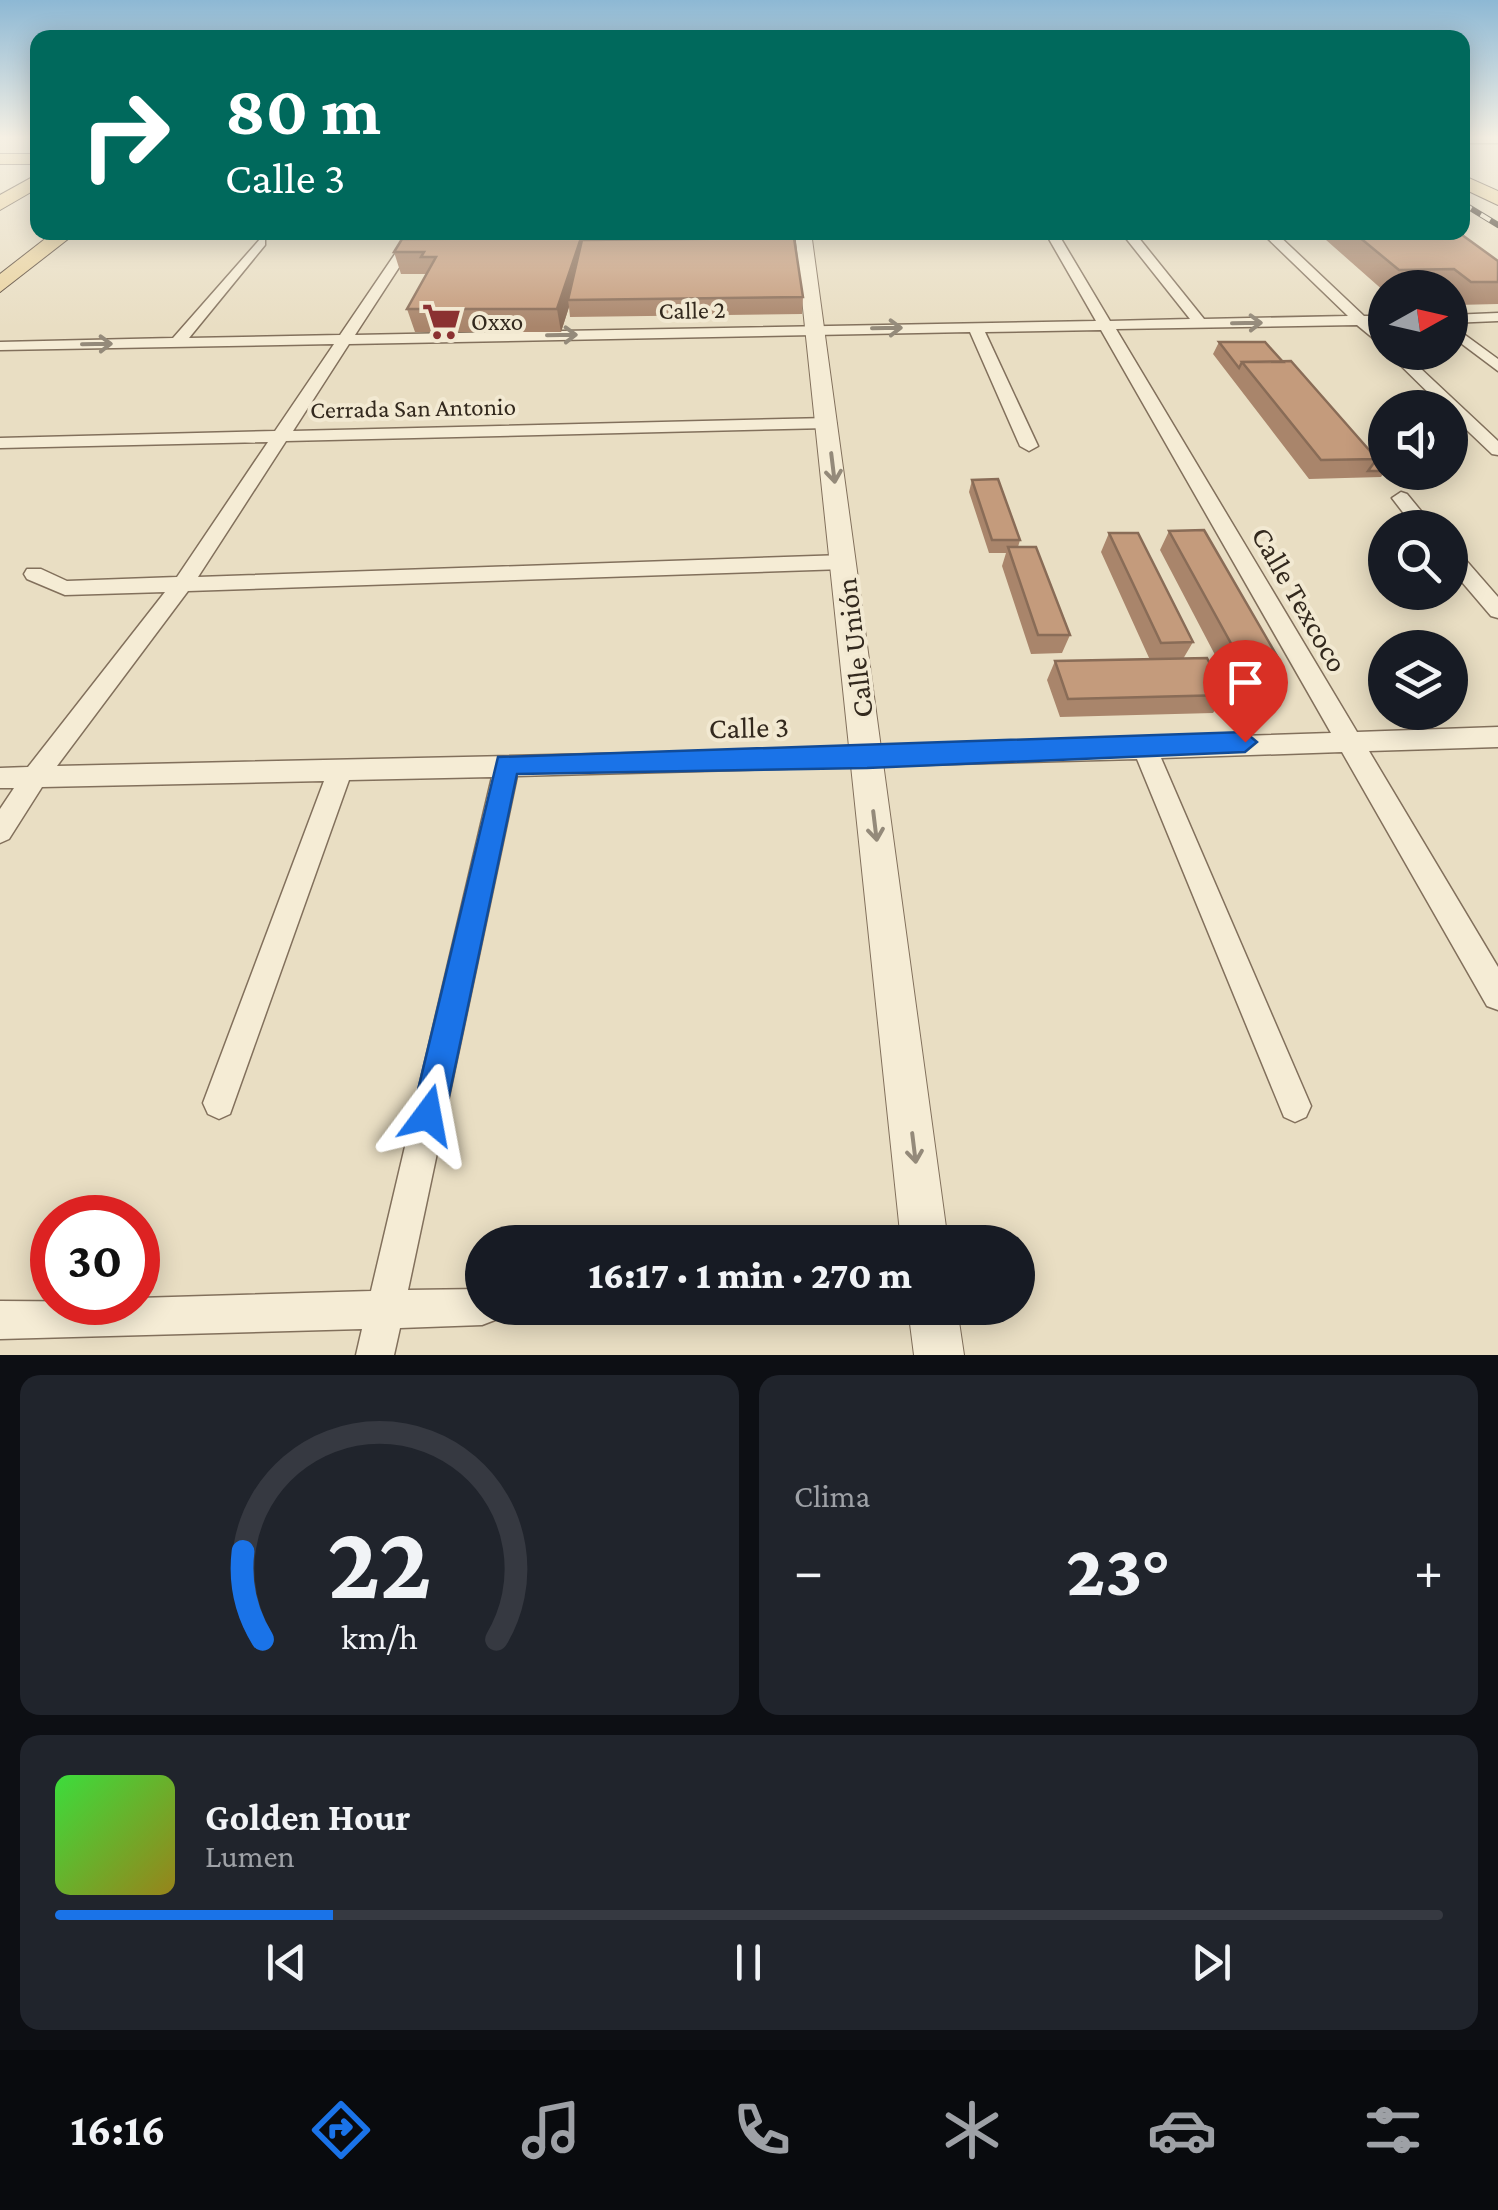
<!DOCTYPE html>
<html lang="es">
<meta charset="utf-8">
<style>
:root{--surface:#171b24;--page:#20242c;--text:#f1f3f6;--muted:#9ea1a6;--line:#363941;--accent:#1a73e8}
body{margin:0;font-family:"Crimson Pro",serif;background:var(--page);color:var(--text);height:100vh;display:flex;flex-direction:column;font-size:38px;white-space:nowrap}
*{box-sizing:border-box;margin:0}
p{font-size:32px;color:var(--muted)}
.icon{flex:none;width:55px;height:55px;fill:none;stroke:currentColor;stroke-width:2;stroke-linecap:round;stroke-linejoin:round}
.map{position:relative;height:1355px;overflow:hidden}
.panel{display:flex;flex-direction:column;gap:20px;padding:20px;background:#0d0f14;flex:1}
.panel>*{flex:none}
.hud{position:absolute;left:30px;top:30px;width:1440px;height:210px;border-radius:20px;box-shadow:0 5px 25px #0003;background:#00695c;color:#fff;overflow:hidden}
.needle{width:65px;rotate:82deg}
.controls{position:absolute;left:1368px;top:270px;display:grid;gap:20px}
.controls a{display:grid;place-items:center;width:100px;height:100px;border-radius:50%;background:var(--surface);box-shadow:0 5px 25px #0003;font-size:50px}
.speed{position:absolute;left:30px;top:1195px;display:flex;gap:20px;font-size:50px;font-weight:700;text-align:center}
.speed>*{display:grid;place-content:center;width:130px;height:130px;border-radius:50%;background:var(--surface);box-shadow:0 5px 25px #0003;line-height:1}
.speed .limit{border:15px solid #d22;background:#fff;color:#111}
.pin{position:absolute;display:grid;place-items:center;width:85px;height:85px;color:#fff;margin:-102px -42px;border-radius:50% 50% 50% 0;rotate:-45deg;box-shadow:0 0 10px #0007}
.pin .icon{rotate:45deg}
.me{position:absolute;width:110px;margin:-55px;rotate:13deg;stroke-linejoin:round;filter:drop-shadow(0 0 8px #0008)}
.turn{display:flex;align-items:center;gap:35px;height:210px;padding:0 30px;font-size:45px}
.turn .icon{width:130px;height:130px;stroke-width:2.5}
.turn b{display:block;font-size:70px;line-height:85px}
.big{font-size:75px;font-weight:800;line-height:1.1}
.panel .widget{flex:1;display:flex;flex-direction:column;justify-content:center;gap:15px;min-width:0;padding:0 35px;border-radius:20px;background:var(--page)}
.panel .dial{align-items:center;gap:0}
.dial svg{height:260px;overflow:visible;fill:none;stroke:var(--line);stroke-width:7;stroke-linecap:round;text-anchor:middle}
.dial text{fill:var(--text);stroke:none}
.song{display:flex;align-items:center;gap:30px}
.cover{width:120px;height:120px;border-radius:15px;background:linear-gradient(135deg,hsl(120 70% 55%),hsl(50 70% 35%))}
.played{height:10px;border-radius:5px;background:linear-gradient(90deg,var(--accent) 20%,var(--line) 20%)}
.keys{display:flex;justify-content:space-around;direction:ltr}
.heat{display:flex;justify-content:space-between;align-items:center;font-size:55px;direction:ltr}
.panel .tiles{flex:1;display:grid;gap:20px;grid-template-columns:1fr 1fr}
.widget:last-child{grid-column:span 2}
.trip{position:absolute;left:465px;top:1225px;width:570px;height:100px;border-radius:50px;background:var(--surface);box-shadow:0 5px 25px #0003;font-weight:800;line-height:100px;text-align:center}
.tabs{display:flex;height:160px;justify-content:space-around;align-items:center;background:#090b0e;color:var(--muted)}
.tabs .icon{width:70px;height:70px}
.tabs .on{color:var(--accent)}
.tabs b{font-size:45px;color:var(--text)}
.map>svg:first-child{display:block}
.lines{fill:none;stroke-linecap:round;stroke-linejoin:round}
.minor-casing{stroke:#82705c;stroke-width:3}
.tertiary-casing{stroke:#82705c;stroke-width:2}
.primary-casing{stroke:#503f30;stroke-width:2}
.minor{fill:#f5ecd5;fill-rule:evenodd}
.tertiary{fill:#f5ecd5;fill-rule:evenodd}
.primary{fill:#e9d29e;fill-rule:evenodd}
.rail-casing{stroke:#33291e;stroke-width:6}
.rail{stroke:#f2e9d2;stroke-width:4;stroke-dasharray:11;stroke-linecap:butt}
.wall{fill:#a9856b}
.shaded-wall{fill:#896c57}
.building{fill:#c49b7c;stroke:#896c57;stroke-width:2.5}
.oneway{stroke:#948a7a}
.route{fill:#1a73e8;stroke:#114b97;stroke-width:2.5}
.labels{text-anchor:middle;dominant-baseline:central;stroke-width:8;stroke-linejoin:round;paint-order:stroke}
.far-street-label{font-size:25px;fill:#33291e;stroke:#f2e9d2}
.far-poi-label{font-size:25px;fill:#33291e;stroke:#f2e9d2;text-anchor:start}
.street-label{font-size:30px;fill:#33291e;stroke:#f2e9d2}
</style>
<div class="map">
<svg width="1498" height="1355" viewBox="0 0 1498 1355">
<rect width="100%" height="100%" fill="#e9dec3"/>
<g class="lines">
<defs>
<path id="minor" d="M1462,137H1498V143H1462Z
M410,232H422L355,335L1096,321L1045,232H1057L1110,321L1190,319L1121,232H1134L1204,319L1348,316L1261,232H1275L1364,316H1385V324L1373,325L1385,336V348L1357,325L1116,329L1357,732L1498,727V747L1369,751L1498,967V1010L1487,1006L1342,752L1161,758L1311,1106L1306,1117L1295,1122L1284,1117L1137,759L517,776L408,1290L482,1289V1308H500L495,1320L482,1325L400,1328L394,1355H356L362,1329L0,1339V1301L138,1302V1298L371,1291L492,777L349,780L230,1114L219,1119L208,1114L203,1103L324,781L42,787L9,839L0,843V809L14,788H0V768L28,767L165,592L65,595L27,579L24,574L27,569H41L67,581L177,577L268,442L0,448V438L275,431L334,344L0,350V342L173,338L261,238L265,239V245L189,338L340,335ZM1101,330L1331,733L867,748L57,766L188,591L844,569L854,562L844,555L198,577L286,441L828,428L836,423L828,418L293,431L349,344L970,332L1020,446L1029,451L1038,446L985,332Z
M1498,313V321L1450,323V315Z
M1450,324L1498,359V371L1450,335Z
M1387,352H1403L1498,441V455L1492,454L1450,414V408H1444Z
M1401,492L1407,494L1435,528H1415L1392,498Z
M1450,548L1457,550L1498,597V618L1491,616L1450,568Z"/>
<path id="tertiary" d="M795,232H811L948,1242H901Z
M908,1308H957L964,1355H914Z"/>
<path id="primary" d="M0,154H38V164H0Z
M38,174V188L0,210V195Z
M1462,175L1498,191V205L1462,188Z
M54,232H77L0,292V274Z"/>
</defs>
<use href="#minor" class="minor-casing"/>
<use href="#tertiary" class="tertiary-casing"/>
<use href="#primary" class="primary-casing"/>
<use href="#minor" class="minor"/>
<use href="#tertiary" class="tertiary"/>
<use href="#primary" class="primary"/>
<defs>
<path id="rail" d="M1462,203L1498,225"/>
</defs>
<use href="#rail" class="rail-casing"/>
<use href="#rail" class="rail"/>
</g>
<path class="wall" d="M1317,232H1458L1498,261V304L1456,305L1450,300V288H1385V292Z
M581,238L582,243L803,297L802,314L570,317L569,307L561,332H415L407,309L426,274H401L394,252Z
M1219,342L1283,362L1377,459L1376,460L1385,471L1381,477L1309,479L1213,354Z
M972,480L1020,540L1018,547L1070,635L1062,653L1031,654L1002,566L1006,553H989L969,492Z
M1169,531L1277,656L1264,674H1225L1160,550Z
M1109,533L1193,642L1183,659L1226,695L1213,713L1060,717L1047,680L1055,661L1150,660L1101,552Z"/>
<path class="shaded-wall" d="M581,238L584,260L568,300L569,307L561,332L557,309Z"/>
<path class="building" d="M1353,232H1458L1498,261V282H1471L1454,269L1399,270Z
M581,238L557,309H407L436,257H421L424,252H394L402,239Z
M794,238L803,297L568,300L582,240Z
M1219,342H1265L1283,362H1242L1239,368Z
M1291,361L1377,459L1321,460L1242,362Z
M1376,460L1385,471H1368Z
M998,479L1020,540H992L972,480Z
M1204,530L1277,656H1238L1169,531Z
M1109,533H1138L1193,642L1161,643Z
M1008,547H1036L1070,635H1038Z
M1207,658L1226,695L1068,699L1055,661Z"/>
<defs><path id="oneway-shaft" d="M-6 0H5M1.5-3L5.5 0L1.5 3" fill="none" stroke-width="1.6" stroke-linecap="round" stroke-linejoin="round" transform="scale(2.5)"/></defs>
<g class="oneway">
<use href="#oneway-shaft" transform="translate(1247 323) rotate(-1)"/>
<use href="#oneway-shaft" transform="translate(887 328) rotate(-1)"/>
<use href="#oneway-shaft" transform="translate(562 335) rotate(-1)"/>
<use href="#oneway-shaft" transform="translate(97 344) rotate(-1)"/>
<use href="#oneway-shaft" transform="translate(833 468) rotate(83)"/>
<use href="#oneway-shaft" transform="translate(875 826) rotate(83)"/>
<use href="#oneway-shaft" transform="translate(914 1148) rotate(83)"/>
</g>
<linearGradient id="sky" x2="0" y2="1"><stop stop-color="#8db8d4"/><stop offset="0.42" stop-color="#f5f0e4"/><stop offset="1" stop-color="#f5f0e4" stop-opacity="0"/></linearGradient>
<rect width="1498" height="327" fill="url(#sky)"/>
<path class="route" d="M1245,732L1257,742L1245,752L867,768L517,774L445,1115L440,1127L428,1131L417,1127L412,1115L498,757Z"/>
<defs>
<symbol id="supermarket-bare" viewBox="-9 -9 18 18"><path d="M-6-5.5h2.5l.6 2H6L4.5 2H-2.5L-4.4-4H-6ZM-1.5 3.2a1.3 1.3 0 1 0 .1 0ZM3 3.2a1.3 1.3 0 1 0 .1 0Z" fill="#8b3131" stroke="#f2e9d2" stroke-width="2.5" paint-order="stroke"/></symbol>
</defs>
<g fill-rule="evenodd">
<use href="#supermarket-bare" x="414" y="294" width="55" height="55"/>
</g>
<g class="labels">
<g class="far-street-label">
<text transform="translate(692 310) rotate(-1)">Calle 2</text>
<text transform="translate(413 408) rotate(-1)">Cerrada San Antonio</text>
</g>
<g class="far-poi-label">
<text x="471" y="321">Oxxo</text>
</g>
<g class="street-label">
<text transform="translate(1300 599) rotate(60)">Calle Texcoco</text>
<text transform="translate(854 648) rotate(-97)">Calle Unión</text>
<text transform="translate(749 727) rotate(-1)">Calle 3</text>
</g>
</g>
</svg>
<div class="controls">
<a><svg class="needle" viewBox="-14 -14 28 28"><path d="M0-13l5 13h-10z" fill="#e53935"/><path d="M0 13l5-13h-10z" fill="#9ea1a6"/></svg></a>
<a><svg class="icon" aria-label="sound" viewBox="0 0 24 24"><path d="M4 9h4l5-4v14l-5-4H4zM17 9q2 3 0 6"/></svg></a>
<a><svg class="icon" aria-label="search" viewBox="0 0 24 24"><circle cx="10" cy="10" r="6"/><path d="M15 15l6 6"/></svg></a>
<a><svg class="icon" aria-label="layers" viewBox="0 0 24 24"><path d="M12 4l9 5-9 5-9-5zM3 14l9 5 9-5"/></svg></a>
</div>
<div class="speed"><div class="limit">30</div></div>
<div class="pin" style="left:1245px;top:742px;background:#d93025"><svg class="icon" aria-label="arrive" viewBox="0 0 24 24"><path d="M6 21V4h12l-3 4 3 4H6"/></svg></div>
<svg class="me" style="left:428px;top:1115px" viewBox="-20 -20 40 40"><path d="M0-17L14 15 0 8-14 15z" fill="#1a73e8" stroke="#fff" stroke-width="4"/></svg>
<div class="trip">16:17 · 1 min · 270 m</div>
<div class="hud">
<div class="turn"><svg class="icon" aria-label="right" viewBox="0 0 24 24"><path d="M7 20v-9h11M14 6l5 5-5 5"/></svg><div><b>80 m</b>Calle 3</div></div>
</div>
</div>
<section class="panel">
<div class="tiles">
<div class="widget dial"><svg viewBox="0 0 100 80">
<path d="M14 69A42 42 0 1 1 86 69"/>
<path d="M14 69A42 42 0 0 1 8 42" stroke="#1a73e8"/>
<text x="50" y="56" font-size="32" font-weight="700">22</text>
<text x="50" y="72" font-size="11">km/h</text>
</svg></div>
<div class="widget"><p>Clima</p>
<div class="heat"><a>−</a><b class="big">23°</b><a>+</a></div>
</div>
<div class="widget">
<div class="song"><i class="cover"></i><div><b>Golden Hour</b><p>Lumen</p></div></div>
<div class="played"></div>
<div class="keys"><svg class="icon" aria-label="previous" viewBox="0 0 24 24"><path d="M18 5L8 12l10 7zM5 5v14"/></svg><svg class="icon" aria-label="pause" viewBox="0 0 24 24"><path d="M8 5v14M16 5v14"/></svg><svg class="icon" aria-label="next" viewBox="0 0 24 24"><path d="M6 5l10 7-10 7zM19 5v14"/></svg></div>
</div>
</div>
</section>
<nav class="tabs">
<b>16:16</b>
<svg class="icon on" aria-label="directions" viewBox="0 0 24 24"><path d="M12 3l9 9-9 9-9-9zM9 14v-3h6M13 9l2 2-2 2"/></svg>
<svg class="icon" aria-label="music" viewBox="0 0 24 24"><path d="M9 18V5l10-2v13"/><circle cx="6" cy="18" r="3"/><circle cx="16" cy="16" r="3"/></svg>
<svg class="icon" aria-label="phone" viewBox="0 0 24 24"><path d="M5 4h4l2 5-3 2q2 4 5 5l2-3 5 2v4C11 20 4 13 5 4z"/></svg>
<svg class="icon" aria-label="climate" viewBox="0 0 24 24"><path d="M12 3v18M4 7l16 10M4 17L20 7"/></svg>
<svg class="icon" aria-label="car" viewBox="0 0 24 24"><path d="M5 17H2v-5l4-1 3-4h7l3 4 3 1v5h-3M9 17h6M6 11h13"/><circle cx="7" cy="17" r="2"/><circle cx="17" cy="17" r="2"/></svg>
<svg class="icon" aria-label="filters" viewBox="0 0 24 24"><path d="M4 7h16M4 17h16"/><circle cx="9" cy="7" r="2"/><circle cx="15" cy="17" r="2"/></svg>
</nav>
